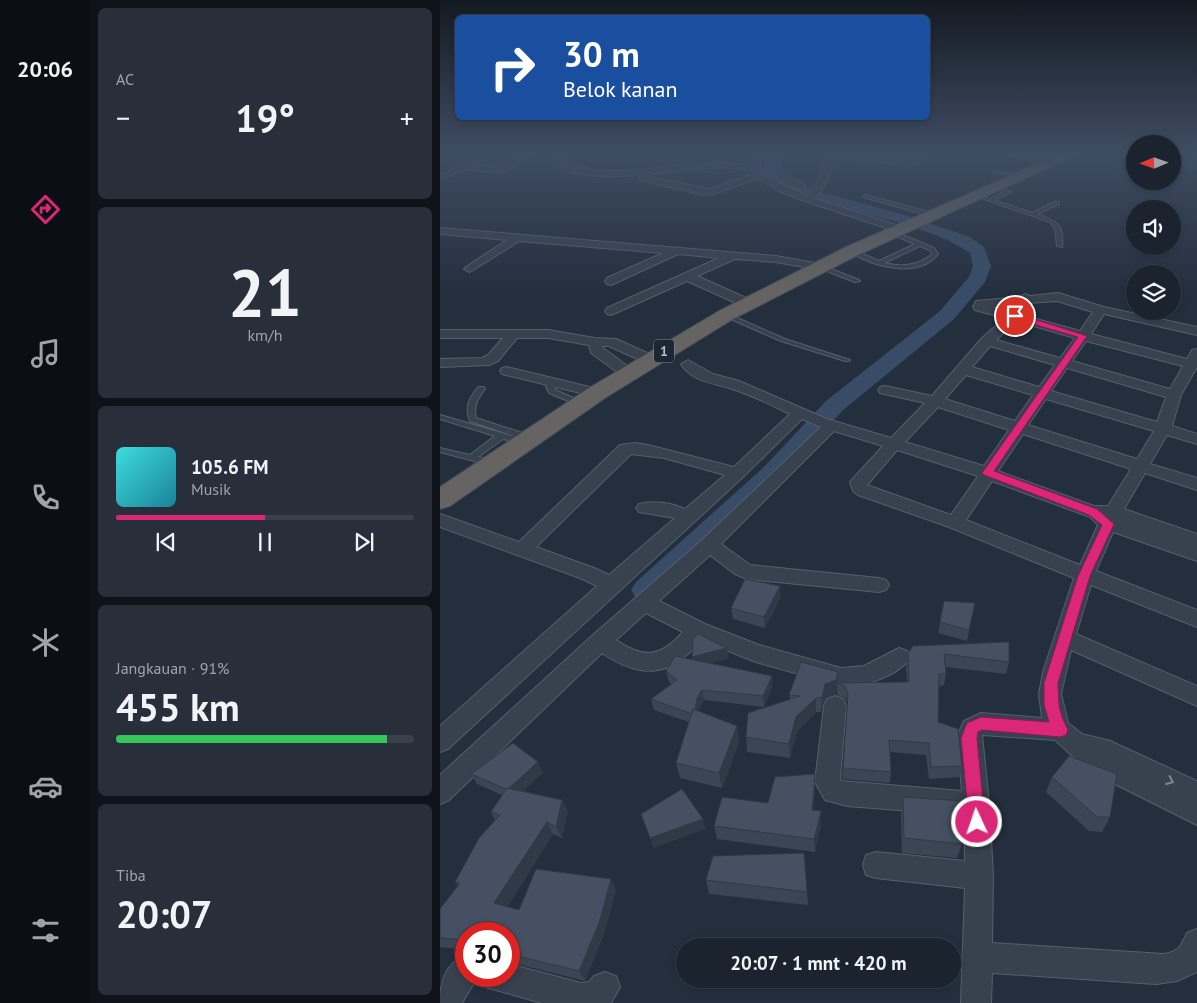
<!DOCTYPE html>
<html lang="id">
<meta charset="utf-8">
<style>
:root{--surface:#1b232e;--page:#282f3a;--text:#f1f3f6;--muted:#a0a4aa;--line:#39404a;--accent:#db2777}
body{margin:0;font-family:"PT Sans",sans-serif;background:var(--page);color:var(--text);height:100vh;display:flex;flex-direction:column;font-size:19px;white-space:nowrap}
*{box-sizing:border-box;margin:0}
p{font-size:16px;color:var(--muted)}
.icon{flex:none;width:28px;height:28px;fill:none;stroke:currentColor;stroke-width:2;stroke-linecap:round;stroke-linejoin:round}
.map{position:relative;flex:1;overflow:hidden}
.panel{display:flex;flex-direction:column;gap:8px;padding:8px;background:#0f1319;width:350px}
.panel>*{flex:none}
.banner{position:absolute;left:15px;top:15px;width:475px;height:105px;border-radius:8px;box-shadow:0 2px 8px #0003,0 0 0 1px var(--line);background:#1a4fa0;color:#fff;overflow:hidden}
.needle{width:32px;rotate:268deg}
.controls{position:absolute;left:686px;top:135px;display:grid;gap:10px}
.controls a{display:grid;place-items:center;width:55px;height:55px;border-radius:50%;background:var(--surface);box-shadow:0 2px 8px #0003,0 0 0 1px var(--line);font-size:25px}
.speed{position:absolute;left:15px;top:922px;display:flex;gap:10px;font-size:25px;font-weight:700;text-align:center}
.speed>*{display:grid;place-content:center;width:65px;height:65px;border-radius:50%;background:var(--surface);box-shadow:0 2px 8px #0003,0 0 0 1px var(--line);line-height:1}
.speed .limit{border:8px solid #d22;background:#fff;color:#111}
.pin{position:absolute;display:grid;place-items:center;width:42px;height:42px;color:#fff;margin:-21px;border:2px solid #fff;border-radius:50%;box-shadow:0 1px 5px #0007}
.me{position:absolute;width:55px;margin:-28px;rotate:357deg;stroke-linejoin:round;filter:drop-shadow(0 0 4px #0008)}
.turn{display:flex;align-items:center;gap:18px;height:105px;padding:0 25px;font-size:22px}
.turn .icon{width:65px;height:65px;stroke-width:2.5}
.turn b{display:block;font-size:35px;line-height:42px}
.big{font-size:38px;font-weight:700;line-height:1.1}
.panel .card{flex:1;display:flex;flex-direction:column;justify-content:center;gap:8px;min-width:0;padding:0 18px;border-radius:8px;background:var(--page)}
.panel .dial{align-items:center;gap:0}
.dial b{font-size:65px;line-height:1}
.song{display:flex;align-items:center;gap:15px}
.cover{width:60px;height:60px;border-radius:8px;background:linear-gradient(135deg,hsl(180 70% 55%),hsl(190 70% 35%))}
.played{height:5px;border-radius:2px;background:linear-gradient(90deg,var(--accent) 50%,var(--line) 50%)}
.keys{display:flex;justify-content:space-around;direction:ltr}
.heat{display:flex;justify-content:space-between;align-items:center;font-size:28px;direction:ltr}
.charge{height:8px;border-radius:4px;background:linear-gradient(90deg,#34c759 91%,var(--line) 0)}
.trip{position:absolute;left:236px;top:938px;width:285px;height:50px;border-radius:25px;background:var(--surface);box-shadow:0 2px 8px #0003,0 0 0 1px var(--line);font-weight:700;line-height:50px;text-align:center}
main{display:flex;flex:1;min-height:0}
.tab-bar{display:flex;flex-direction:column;width:90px;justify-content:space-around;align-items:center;background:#0b0e12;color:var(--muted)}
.tab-bar .icon{width:35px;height:35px}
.tab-bar .active{color:var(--accent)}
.tab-bar b{font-size:22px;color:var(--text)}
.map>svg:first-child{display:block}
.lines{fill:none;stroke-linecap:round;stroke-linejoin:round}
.river{fill:#394c67;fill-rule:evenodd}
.service-casing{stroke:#565f6c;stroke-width:2}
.minor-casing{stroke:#565f6c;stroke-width:2}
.trunk-casing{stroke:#434c59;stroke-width:2}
.service{fill:#38414e;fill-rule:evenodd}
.minor{fill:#38414e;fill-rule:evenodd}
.trunk{fill:#656462;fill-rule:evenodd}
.wall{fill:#3b4654}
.shaded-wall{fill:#303945}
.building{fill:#455162;stroke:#303945}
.oneway{stroke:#7c8592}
.route{fill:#db2777;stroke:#8e194d}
.labels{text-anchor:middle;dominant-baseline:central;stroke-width:5;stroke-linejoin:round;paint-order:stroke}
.shield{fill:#1d2633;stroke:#878f9c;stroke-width:1}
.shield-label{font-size:14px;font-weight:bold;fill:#b4bcc9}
</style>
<main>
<nav class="tab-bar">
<b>20:06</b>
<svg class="icon active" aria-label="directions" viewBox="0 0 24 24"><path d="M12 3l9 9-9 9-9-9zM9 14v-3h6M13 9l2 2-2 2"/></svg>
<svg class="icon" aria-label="music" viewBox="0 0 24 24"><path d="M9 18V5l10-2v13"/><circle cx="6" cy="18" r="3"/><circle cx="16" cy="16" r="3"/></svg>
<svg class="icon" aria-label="phone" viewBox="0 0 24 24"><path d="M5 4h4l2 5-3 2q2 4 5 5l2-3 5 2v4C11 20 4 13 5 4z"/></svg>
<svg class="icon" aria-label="climate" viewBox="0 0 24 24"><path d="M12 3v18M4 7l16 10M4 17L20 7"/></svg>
<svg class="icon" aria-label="car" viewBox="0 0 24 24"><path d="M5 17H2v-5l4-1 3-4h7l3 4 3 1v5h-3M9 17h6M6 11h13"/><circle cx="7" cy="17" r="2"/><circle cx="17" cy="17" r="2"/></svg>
<svg class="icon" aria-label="filters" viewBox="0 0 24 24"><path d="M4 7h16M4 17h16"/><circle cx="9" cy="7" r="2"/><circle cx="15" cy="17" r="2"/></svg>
</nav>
<section class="panel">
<div class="card"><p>AC</p>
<div class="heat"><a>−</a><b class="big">19°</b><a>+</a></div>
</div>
<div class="card dial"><b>21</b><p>km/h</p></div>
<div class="card">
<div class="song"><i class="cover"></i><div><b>105.6 FM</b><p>Musik</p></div></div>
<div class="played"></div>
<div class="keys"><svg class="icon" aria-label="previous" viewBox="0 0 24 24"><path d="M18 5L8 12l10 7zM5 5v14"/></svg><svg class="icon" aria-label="pause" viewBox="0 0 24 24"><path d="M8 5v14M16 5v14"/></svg><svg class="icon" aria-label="next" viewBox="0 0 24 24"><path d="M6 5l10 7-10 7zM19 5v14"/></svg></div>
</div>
<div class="card"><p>Jangkauan · 91%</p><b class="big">455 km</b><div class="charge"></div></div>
<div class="card"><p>Tiba</p><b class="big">20:07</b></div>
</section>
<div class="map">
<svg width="757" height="1003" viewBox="0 0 757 1003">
<rect width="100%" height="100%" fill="#242f3e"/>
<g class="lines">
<path class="river" d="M329,152H342L336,169L370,189L465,215L530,237L544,247L551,266L545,282L514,319L402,411L343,478L218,598L207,602L196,598L191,590L196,582L325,466L386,401L500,311L529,277L533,266L530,253C500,231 441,218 404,208C377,200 339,194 322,169Z"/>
<defs>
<path id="service" d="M553,171L584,174L586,175L584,176L555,173Z
M557,186L571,192L554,200L592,213L615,202H619V204L597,214C616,221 625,224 622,247L617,246L615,229L610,222L535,196L537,195L549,199L565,192L555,188V187Z
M425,195L496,214L497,215L494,217L423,197V196Z
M453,231L494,248L498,254C478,280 431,266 409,251L414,250L439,261L475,244L451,234L450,233ZM480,246L490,250L492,254C480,266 460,267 444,263Z
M381,265L419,280L420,281L415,282L379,268L378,267Z
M286,313L345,339L410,360L409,361H405L341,341L284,316L283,315Z
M109,382H115V390L145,403L141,405H138L109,393L106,386Z
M38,387H44L45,389C38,398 33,406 36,418L92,436L93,438L92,440H86L30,421C24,408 30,397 38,387Z
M0,415L79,438L80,440L76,442L63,439L38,457L56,461L57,463L56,465L53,466L0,452V448L30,455L55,436L0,419Z"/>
<path id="minor" d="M89,152H100L62,173L25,169L5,178L0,175L35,159L39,162L35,165L58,168Z
M315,152H323L320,163L321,172L330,179L368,196L378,179L388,152L470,159L474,158L477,152H485L480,162L470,165L394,159L388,179L376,199L465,228L466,230L465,232L461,233L359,199L339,191L318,178L274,194L264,195L200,180L198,178L201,175C184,176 135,179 122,168C119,165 116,159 113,155L120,153L129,165L159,171L198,170L278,162L311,165ZM278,167L312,170L313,174L270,189L210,177L212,174Z
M336,152H344L339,165C343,176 354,180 364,184V188C351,190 334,178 331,165Z
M553,152H585L622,156L626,159L622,162L557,155Z
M0,228L336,256L381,264L387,267L381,270L336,262L295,259L257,276L313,301L315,304L313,307H305L247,281L171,315L167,314L165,311L167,308L279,258L238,254L171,285L167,284L165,281L167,278L223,253L79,241L30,272L24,269L26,267L67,240L0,234Z
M618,293L664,307L757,327V335L664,314L651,334L747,359L752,350L757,349V367L741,395L732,426L757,434V444L727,435L710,464L757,478V490L705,473L684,509L757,534V561L673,532L656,571L757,610V627L651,585L636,634L757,686V706L631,650L621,694L628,723L642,734L670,741L757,781V825L649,771L615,740L542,735L549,804L553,876L552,943L723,954C739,952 741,946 747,933L757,929V972L737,981L716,984L552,973L551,1003H521L525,888L436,878L426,875L423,865L426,855L436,852L525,861L524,815L407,806L385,800L375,782L384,706L387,699L395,696L403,699L406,706L400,779L401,781L522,791L517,737L524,721L541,713L602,718L599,694L603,672L634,578L509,527L418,495L413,491L410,482L443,446L394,431L281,544L310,565L439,578L446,580L449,585L446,590L439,592L307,579L295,574L270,555L219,601L265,624L319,645L401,668L424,666L459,648L467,651L470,657C460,676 421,688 401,686L316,662L261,640C230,677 202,680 162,653L9,800L0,804V775L154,634L261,541L381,427L362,419L303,477L8,749L0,752V726L157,586L140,578L0,527V514L79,542L180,445L195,443L208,445L294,467L350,414C331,405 312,395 292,389C274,383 252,382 241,364L248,360L273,374L299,381L387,419L451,438L485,403L440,393L438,390L440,387L445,386L492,396L542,338L565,318L535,310L533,307L536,301L580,297L585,294L590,296ZM617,301L653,312L640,331L582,315L588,303ZM575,305L571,312L552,307ZM576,321L635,338L620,358L556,340ZM646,341L743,366L730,389L632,361ZM550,346L615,365L599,387L532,367ZM627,368L726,397L717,422L611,391ZM526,375L593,395L575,421L505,399ZM606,399L714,431L697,459L588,425ZM498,407L569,430L544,466L465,442ZM583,434L691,469L668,506H654L558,471ZM457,450L538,476L511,515L427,485ZM191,454L224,458L285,475L245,509C232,503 213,500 199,504L196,508L199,512L235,518L169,575L154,568L96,547ZM552,481L650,517L658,525L640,565L526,520ZM206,613L243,632C221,657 204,659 176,640Z
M0,330H108L155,338L176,339L216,357L218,360L211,364L206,363L169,346H162L163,348L194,371L196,374L194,377H184L151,353L149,345L108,338H77L58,361L49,365L0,367V359L42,358L48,355L63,338H0Z
M67,367L162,390L164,393L162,396L157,397L62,374L60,371L62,368Z
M26,955V976H38L22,1003H0C0,982 5,964 26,955Z
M69,964L141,983L149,982L154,976L165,972L176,976L180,987L171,1003H102L45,987L41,976H69Z"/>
<path id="trunk" d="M625,152H643L418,255L293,319L165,398L10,506L0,509V487L149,388L279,311L406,247Z"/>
</defs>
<use href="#service" class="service-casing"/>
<use href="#minor" class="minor-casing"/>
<use href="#trunk" class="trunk-casing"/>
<use href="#service" class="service"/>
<use href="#minor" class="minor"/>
<use href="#trunk" class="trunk"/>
</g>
<path class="wall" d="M739,152H757V170H749L737,159Z
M341,597L325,628L293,619L291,608Z
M535,603L527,641L498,633L500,622Z
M473,646L569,662L566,674L506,667V673L504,685L499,686L498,722L522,766L519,777L489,779L486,755L450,752L451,772L450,783L402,779L408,705L405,698L397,695V687L395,694L385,698L381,712H376L357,731L350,758L307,752L306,737L350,699L349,695L398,683L467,682L466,665L468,653Z
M252,657L289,658L269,663L332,687L324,707L264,700L259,709L258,711L297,726L299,742L282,788L240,778L236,763L249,722L214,710L211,699L231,684L229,682L226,671L252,660Z
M103,773L83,791L122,800L128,812L122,838L113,834L67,907L79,910L176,890L164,934L145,981L69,962V964V934H26V950L0,947V909L18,885L15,882L55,820L51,812L62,795L37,784L31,774Z
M612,777L670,817L662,832L649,831L606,792Z
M375,788L373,810L381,811V824L375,852L277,839L274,826Z
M463,797L522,844L517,858L462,853L461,812Z
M266,880L367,892L368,905L269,894Z"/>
<path class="shaded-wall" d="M340,586L341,597L325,628L324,617Z
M287,648L289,658L254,667L252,657Z
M398,672L397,687L395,694L385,698L381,712L382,697L385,684Z
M332,676V687L324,707L323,696Z
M262,690L264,700L259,709L256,725L254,714L257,698Z
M376,698V712L357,731L350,758L349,744L356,717Z
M297,726L299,742L282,788L279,773Z
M98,762L103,773L74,800L68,790Z
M375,774V788L372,823V810Z
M122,800L128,812L122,838L116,827Z
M381,811V824L375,852L374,839Z
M263,819L266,829L213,848L210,838Z
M107,822L113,834L62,914L54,903Z
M171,879L176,890L164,934L145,981L139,971Z"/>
<path class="building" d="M744,152H757V160H753Z
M305,579L340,586L324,617L291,608Z
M504,601L535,603L529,630L500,622Z
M258,634L287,648L252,657L253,639Z
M569,642V662L504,654L506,673L499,674L498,722L518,729L522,766L491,767L489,743L449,740L451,772L403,768L408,694L405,686L398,683L469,682L468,653L473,646Z
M235,656L332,676L323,696L262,690L257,698L255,710L253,709L252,714L211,699L237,680L226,671Z
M361,662L398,672L396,680L385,684L382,697L376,698L356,717L349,744L306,737L308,713L360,696L349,695Z
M253,709L297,726L279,773L236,763Z
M73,743L98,762L69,788H67L66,789L31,774Z
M629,756L677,774L670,817H657L612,777Z
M375,774L372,810L381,811L374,839L274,826L282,797L328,803L335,777Z
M67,788L122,800L116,827L107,822L54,903L79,910L96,869L171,879L159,923L139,971L69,954V934H26V940L0,938V909L20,883L15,882L39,838L60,815L51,812Z
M242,789L263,819L210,838L201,814Z
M463,797L522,801V844L464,838Z
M364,853L367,892L266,880L273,856Z"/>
<defs><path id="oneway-chevron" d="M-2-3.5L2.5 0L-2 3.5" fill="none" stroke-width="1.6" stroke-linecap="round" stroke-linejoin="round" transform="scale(1.25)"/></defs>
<use class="oneway" href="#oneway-chevron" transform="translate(730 781) rotate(25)"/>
<linearGradient id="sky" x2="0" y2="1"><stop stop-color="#141a22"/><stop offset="0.52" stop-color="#3f4d63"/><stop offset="1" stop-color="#3f4d63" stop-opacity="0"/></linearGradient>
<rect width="757" height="293" fill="url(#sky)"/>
<path class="route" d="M572,314H578L647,336L554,471L657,509L674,524L650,576L618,683L619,705L622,717L628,730L626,735L620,737L542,730L538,732L537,738L545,822L543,827L537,830L531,827L529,822L521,738L527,723L541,717L609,722L604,705V683L638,576L662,525L649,515L544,475L542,473L638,337L572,318Z"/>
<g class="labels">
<rect class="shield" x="214" y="339.5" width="20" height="23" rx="4"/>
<g class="shield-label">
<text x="224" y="351">1</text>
</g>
</g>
</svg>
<div class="controls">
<a><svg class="needle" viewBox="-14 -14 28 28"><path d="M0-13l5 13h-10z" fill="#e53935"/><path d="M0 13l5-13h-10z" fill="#a0a4aa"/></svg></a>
<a><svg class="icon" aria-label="sound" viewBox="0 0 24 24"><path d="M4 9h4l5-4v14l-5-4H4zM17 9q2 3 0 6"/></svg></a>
<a><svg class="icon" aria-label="layers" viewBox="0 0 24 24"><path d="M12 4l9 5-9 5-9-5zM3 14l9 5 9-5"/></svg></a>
</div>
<div class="speed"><div class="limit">30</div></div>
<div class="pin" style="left:575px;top:316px;background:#d93025"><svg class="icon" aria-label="arrive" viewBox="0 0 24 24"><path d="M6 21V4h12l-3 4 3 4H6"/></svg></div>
<svg class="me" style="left:537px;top:822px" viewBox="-20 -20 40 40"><circle r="17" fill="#db2777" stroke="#fff" stroke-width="3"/><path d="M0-11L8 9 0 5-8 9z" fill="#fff"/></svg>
<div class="trip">20:07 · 1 mnt · 420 m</div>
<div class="banner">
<div class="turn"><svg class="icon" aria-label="right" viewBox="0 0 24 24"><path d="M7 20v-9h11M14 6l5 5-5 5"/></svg><div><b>30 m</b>Belok kanan</div></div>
</div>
</div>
</main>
